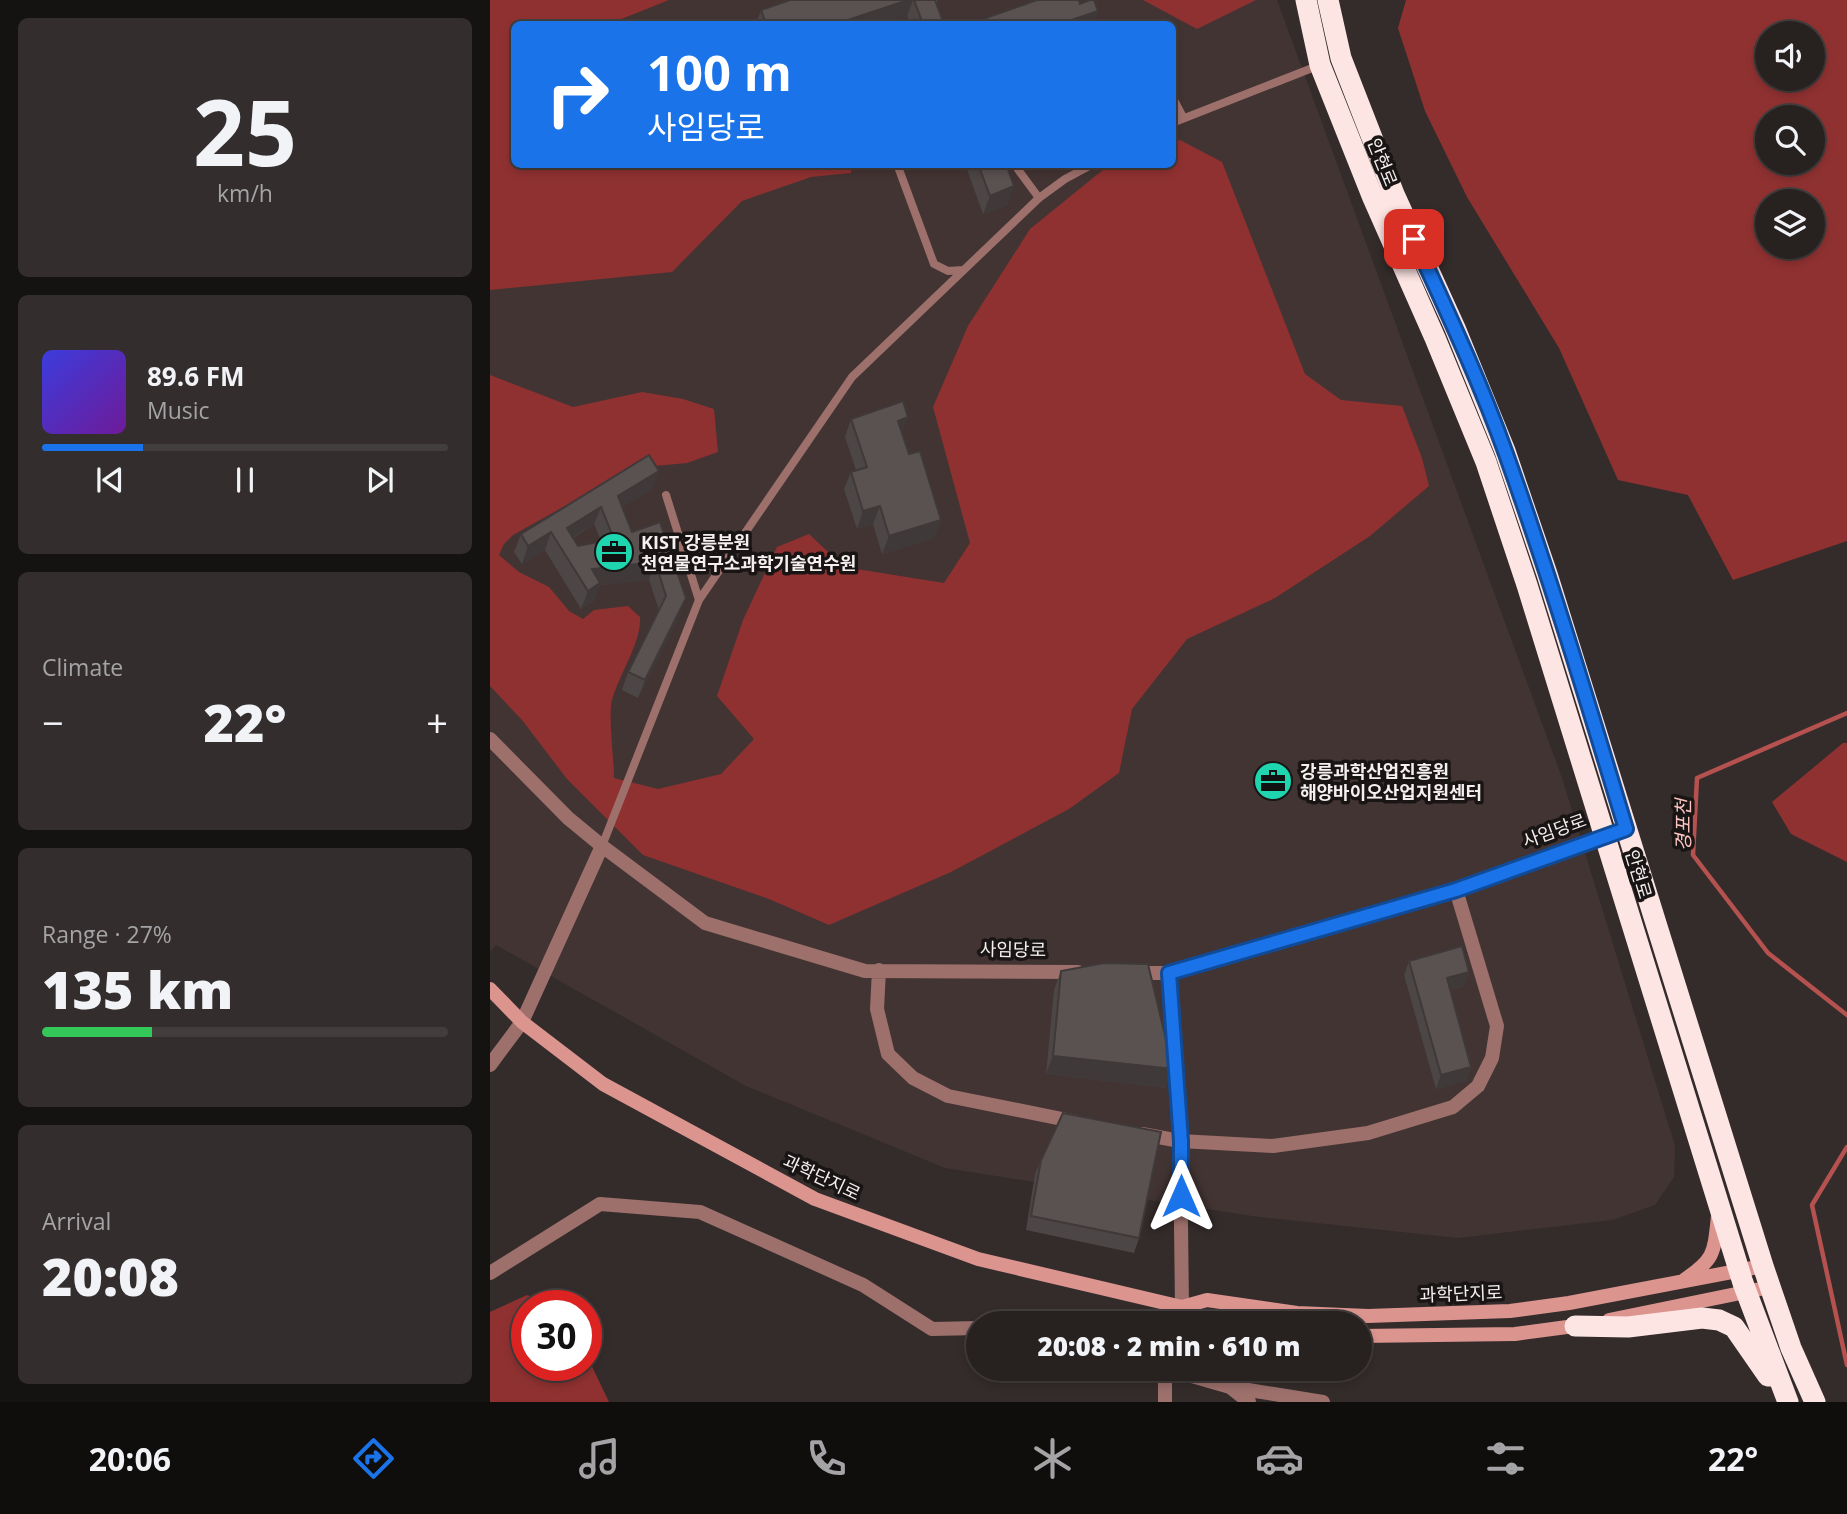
<!DOCTYPE html>
<meta charset="utf-8">
<style>
:root{--surface:#272120;--page:#332e2d;--text:#f1f3f6;--muted:#a4a3a5;--line:#433e3e;--accent:#1a73e8}
body{margin:0;font-family:"Open Sans","Noto Sans KR",sans-serif;background:var(--page);color:var(--text);height:100vh;display:flex;flex-direction:column;font-size:26px;white-space:nowrap}
*{box-sizing:border-box;margin:0}
p{font-size:23px;color:var(--muted)}
.icon{flex:none;width:38px;height:38px;fill:none;stroke:currentColor;stroke-width:2;stroke-linecap:round;stroke-linejoin:round}
.map{position:relative;flex:1;overflow:hidden}
.panel{display:flex;flex-direction:column;gap:18px;padding:18px;background:#151212;width:490px}
.panel>*{flex:none}
.banner{position:absolute;left:21px;top:21px;width:665px;height:147px;border-radius:10px;box-shadow:0 4px 10px #0003,0 0 0 2px var(--line);background:#1a73e8;color:#fff;overflow:hidden}
.fabs{position:absolute;left:1265px;top:21px;display:grid;gap:14px}
.fabs a{display:grid;place-items:center;width:70px;height:70px;border-radius:50%;background:var(--surface);box-shadow:0 4px 10px #0003,0 0 0 2px var(--line);font-size:35px}
.speed{position:absolute;left:21px;top:1290px;display:flex;gap:14px;font-size:35px;font-weight:700;text-align:center}
.speed>*{display:grid;place-content:center;width:91px;height:91px;border-radius:50%;background:var(--surface);box-shadow:0 4px 10px #0003,0 0 0 2px var(--line);line-height:1}
.speed .limit{border:10px solid #d22;background:#fff;color:#111}
.pin{position:absolute;display:grid;place-items:center;width:60px;height:60px;color:#fff;margin:-30px;border-radius:14px;box-shadow:0 4px 10px #0006}
.me{position:absolute;width:77px;margin:-38px;rotate:0deg;stroke-linejoin:round;filter:drop-shadow(0 0 5px #0008)}
.turn{display:flex;align-items:center;gap:24px;height:147px;padding:0 21px;font-size:32px}
.turn .icon{width:91px;height:91px;stroke-width:2.5}
.turn b{display:block;font-size:49px;line-height:60px}
.big{font-size:52px;font-weight:800;line-height:1.1}
.panel .tile{flex:1;display:flex;flex-direction:column;justify-content:center;gap:10px;min-width:0;padding:0 24px;border-radius:10px;background:var(--page)}
.panel .dial{align-items:center;gap:0}
.dial b{font-size:91px;line-height:1}
.song{display:flex;align-items:center;gap:21px}
.cover{width:84px;height:84px;border-radius:10px;background:linear-gradient(135deg,hsl(240 70% 55%),hsl(280 70% 35%))}
.played{height:7px;border-radius:4px;background:linear-gradient(90deg,var(--accent) 25%,var(--line) 25%)}
.keys{display:flex;justify-content:space-around;direction:ltr}
.heat{display:flex;justify-content:space-between;align-items:center;font-size:38px;direction:ltr}
.charge{height:10px;border-radius:5px;background:linear-gradient(90deg,#34c759 27%,var(--line) 0)}
.trip{position:absolute;left:476px;top:1311px;width:406px;height:70px;border-radius:35px;background:var(--surface);box-shadow:0 4px 10px #0003,0 0 0 2px var(--line);font-weight:800;line-height:70px;text-align:center}
.tab-bar{display:flex;height:112px;justify-content:space-around;align-items:center;background:#100d0d;color:var(--muted)}
.tab-bar .icon{width:49px;height:49px}
.tab-bar .selected{color:var(--accent)}
.tab-bar b{font-size:32px;color:var(--text)}
main{display:flex;flex:1;min-height:0}
.map>svg:first-child{display:block}
.built{fill:#423432;fill-rule:evenodd}
.forest{fill:#903131;fill-rule:evenodd}
.lines{fill:none;stroke-linecap:round;stroke-linejoin:round}
.stream{stroke:#b5524f;stroke-width:4.5}
.lane{stroke:#9d706c;stroke-width:8}
.street{stroke:#9d706c;stroke-width:14}
.secondary{stroke:#dc948f;stroke-width:14}
.highway{stroke:#fde5e3;stroke-width:21}
.wall{fill:#4d4646;fill-rule:evenodd}
.shaded-wall{fill:#3f3939}
.building{fill:#5a5151;stroke:#3f3939;stroke-width:2;fill-rule:evenodd}
.route-casing{stroke:#114b97;stroke-width:18}
.route{stroke:#1a73e8;stroke-width:12}
.labels{text-anchor:middle;dominant-baseline:central;stroke-width:7;stroke-linejoin:round;paint-order:stroke}
.street-label{font-size:18px;fill:#f5f0ef;stroke:#191515}
.poi-label{font-size:18px;font-weight:bold;fill:#f5f0ef;stroke:#191515;text-anchor:start}
.water-label{font-size:19px;font-style:italic;fill:#fec6c2;stroke:#191515}
</style>
<main>
<section class="panel">
<div class="tile dial"><b>25</b><p>km/h</p></div>
<div class="tile">
<div class="song"><i class="cover"></i><div><b>89.6 FM</b><p>Music</p></div></div>
<div class="played"></div>
<div class="keys"><svg class="icon" aria-label="previous" viewBox="0 0 24 24"><path d="M18 5L8 12l10 7zM5 5v14"/></svg><svg class="icon" aria-label="pause" viewBox="0 0 24 24"><path d="M8 5v14M16 5v14"/></svg><svg class="icon" aria-label="next" viewBox="0 0 24 24"><path d="M6 5l10 7-10 7zM19 5v14"/></svg></div>
</div>
<div class="tile"><p>Climate</p>
<div class="heat"><a>−</a><b class="big">22°</b><a>+</a></div>
</div>
<div class="tile"><p>Range · 27%</p><b class="big">135 km</b><div class="charge"></div></div>
<div class="tile"><p>Arrival</p><b class="big">20:08</b></div>
</section>
<div class="map">
<svg width="1357" height="1402" viewBox="0 0 1357 1402">
<rect width="100%" height="100%" fill="#342c2b"/>
<path class="built" d="M0,0H787L1072,778L1185,1146L1184,1177L1165,1205L1122,1220L968,1238L762,1216L455,1168L256,1086L6,945L0,952ZM24,24H682V164H24Z"/>
<path class="forest" d="M0,0H179L129,20L126,24H24V164H362L361,173L321,177L252,201L182,272L0,290Z
M653,0H766L707,29Z
M916,0H1357V541L1243,580L1198,495L1128,480L1069,348L977,197L935,111L908,28ZM1323,33V79H1278V33ZM1323,117V163H1278V117ZM1323,201V247H1278V201Z
M690,140L732,162L815,374L851,400L912,406L932,458L939,486L880,536L785,598L697,639L642,709L629,773L579,809L461,872L339,925L279,899L153,855L77,779L32,720L0,686V375L83,407L152,392L193,399L224,409L228,452L197,463L154,467L84,501L23,535L14,544L9,555L29,572L59,587L79,611L93,619L104,610L138,606L150,617C152,641 129,675 122,700C118,715 124,760 124,778L168,789L231,774L264,739L227,696L253,620L287,547L319,534L354,567L454,583L480,543L443,407L478,326L540,229L619,165L682,164L683,142Z
M1353,743H1357V862L1301,834L1282,802Z
M37,1295L63,1305L37,1306V1365H96V1354L119,1402H0V1312Z"/>
<g class="lines">
<path class="stream" d="M1357,713L1207,778L1203,855L1278,953L1357,1015
M1357,1147L1322,1205L1357,1365"/>
<path class="lane" d="M682,96L693,117
M682,123L830,65
M407,164L444,264L458,271L473,270
M524,164L549,198
M176,495L209,600
M112,846L209,600L362,377L549,198L575,179L603,164"/>
<path class="street" d="M0,739L78,818L112,846L215,923L375,971L588,972
M389,970L387,1009L398,1054L423,1078L458,1096L587,1122
M643,973H679L966,890L1114,836
M679,973L690,1141L692,1307
M0,1065L32,1022L112,846
M652,1134L690,1141L783,1146L878,1133L963,1107L988,1086L1002,1058L1007,1026L966,890
M0,1273L110,1204L210,1212L373,1285L442,1329L488,1328
M674,1368L740,1387L833,1402
M743,1368L740,1387L759,1402
M675,1369V1402"/>
<path class="secondary" d="M0,989L32,1022L113,1084L325,1199L488,1259L692,1307L722,1323
M1194,1280C1225,1259 1224,1253 1228,1216
M692,1307L717,1300L807,1313L878,1316L1020,1311L1079,1303L1273,1266
M1119,1320L1280,1287
M870,1336L1025,1334L1092,1325"/>
<path class="highway" d="M816,0L830,65L883,198L945,338L996,462L1037,585L1253,1283L1298,1402
M838,0L851,58L904,194L965,328L1015,451L1057,574L1273,1266L1301,1348L1325,1402
M1085,1326L1138,1327L1212,1318L1229,1320L1244,1327L1278,1376"/>
</g>
<path class="wall" d="M300,0H448L446,4L454,24H420L417,16L393,24H266L271,10Z
M475,164H516L518,205L493,214Z
M361,419L412,434L419,454L451,520L444,538L392,554L383,524L367,529L354,489L361,472L366,470L355,437Z
M169,471L162,489L132,507L142,532L170,522L190,615L148,698L132,690L138,672L169,610L159,580L110,585L104,601L91,609L55,550L32,564L24,552L31,534ZM104,524L111,541L88,546L83,538Z
M919,961L979,972L974,986L960,990L981,1067L976,1081L946,1089L914,975Z
M571,971L676,1088L556,1074L564,990Z
M551,1160L649,1238L644,1253L536,1230L545,1174Z"/>
<path class="shaded-wall" d="M418,0H423L417,16L393,24H346Z
M608,11L603,24H570Z
M524,186L518,205L493,214L500,196Z
M418,417L412,434L408,421Z
M169,471L162,489L121,514L128,496Z
M390,506L383,524L367,529L373,511Z
M111,507L104,524L70,545L77,528Z
M451,520L444,538L392,554L399,536Z
M61,532L55,550L32,564L38,546Z
M165,562L159,580L110,585L104,601L91,609L98,591L102,569Z
M196,598L190,615L148,698L155,680Z
M979,972L974,986L951,992L957,978Z
M563,1056L683,1069L676,1088L556,1074Z
M981,1067L976,1081L946,1089L951,1075Z"/>
<path class="building" d="M300,0H418L346,24H276L271,10Z
M424,0H445L454,24H433Z
M547,0H589L590,4L600,0H604L608,11L570,24H491L490,20Z
M488,164H516L524,186L500,196Z
M413,401L418,417L408,421L419,454L430,451L451,520L399,536L390,506L373,511L361,472L377,467L361,419Z
M159,455L169,471L128,496L142,532L170,522L196,598L155,680L138,672L176,596L165,562L102,569L110,583L98,591L61,532L38,546L31,534ZM111,507L124,539L88,546L77,528Z
M972,946L979,972L957,978L981,1067L951,1075L919,961Z
M614,963L658,964L683,1069L563,1056L571,971Z
M573,1113L671,1132L649,1238L541,1216L551,1160Z"/>
<g class="lines">
<defs>
<path id="route" d="M691,1196V1141L679,973L966,890L1136,829C1098,703 1060,577 1016,454C990,381 956,309 924,239"/>
</defs>
<use href="#route" class="route-casing"/>
<use href="#route" class="route"/>
</g>
<defs>
<symbol id="office-disc" viewBox="-11 -11 22 22"><circle r="9.5" fill="#1fd5b0" stroke="#191515"/><path d="M-6-3h4V-5.5h4V-3h4V5H-6ZM-1-4.5V-3h2v-1.5ZM-6 0V1H6V0Z" fill="#111"/></symbol>
</defs>
<g fill-rule="evenodd">
<use href="#office-disc" x="102" y="530" width="44" height="44"/>
<use href="#office-disc" x="761" y="759" width="44" height="44"/>
</g>
<g class="labels">
<g class="street-label">
<text transform="translate(893 162) rotate(68)">안현로</text>
<text transform="translate(1064 830) rotate(-20)">사임당로</text>
<text transform="translate(1149 874) rotate(73)">안현로</text>
<text transform="translate(523 949) rotate(1)">사임당로</text>
<text transform="translate(332 1177) rotate(25)">과학단지로</text>
<text transform="translate(971 1293) rotate(-2)">과학단지로</text>
</g>
<g class="poi-label">
<text x="151" y="542">KIST 강릉분원<tspan x="151" dy="21">천연물연구소과학기술연수원</tspan></text>
<text x="810" y="771">강릉과학산업진흥원<tspan x="810" dy="21">해양바이오산업지원센터</tspan></text>
</g>
<g class="water-label">
<text transform="translate(1193 825) rotate(-90)">경포천</text>
</g>
</g>
</svg>
<div class="fabs">
<a><svg class="icon" aria-label="sound" viewBox="0 0 24 24"><path d="M4 9h4l5-4v14l-5-4H4zM17 9q2 3 0 6"/></svg></a>
<a><svg class="icon" aria-label="search" viewBox="0 0 24 24"><circle cx="10" cy="10" r="6"/><path d="M15 15l6 6"/></svg></a>
<a><svg class="icon" aria-label="layers" viewBox="0 0 24 24"><path d="M12 4l9 5-9 5-9-5zM3 14l9 5 9-5"/></svg></a>
</div>
<div class="speed"><div class="limit">30</div></div>
<div class="pin" style="left:924px;top:239px;background:#d93025"><svg class="icon" aria-label="arrive" viewBox="0 0 24 24"><path d="M6 21V4h12l-3 4 3 4H6"/></svg></div>
<svg class="me" style="left:691px;top:1196px" viewBox="-20 -20 40 40"><path d="M0-17L14 15 0 8-14 15z" fill="#1a73e8" stroke="#fff" stroke-width="4"/></svg>
<div class="trip">20:08 · 2 min · 610 m</div>
<div class="banner">
<div class="turn"><svg class="icon" aria-label="right" viewBox="0 0 24 24"><path d="M7 20v-9h11M14 6l5 5-5 5"/></svg><div><b>100 m</b>사임당로</div></div>
</div>
</div>
</main>
<nav class="tab-bar">
<b>20:06</b>
<svg class="icon selected" aria-label="directions" viewBox="0 0 24 24"><path d="M12 3l9 9-9 9-9-9zM9 14v-3h6M13 9l2 2-2 2"/></svg>
<svg class="icon" aria-label="music" viewBox="0 0 24 24"><path d="M9 18V5l10-2v13"/><circle cx="6" cy="18" r="3"/><circle cx="16" cy="16" r="3"/></svg>
<svg class="icon" aria-label="phone" viewBox="0 0 24 24"><path d="M5 4h4l2 5-3 2q2 4 5 5l2-3 5 2v4C11 20 4 13 5 4z"/></svg>
<svg class="icon" aria-label="climate" viewBox="0 0 24 24"><path d="M12 3v18M4 7l16 10M4 17L20 7"/></svg>
<svg class="icon" aria-label="car" viewBox="0 0 24 24"><path d="M5 17H2v-5l4-1 3-4h7l3 4 3 1v5h-3M9 17h6M6 11h13"/><circle cx="7" cy="17" r="2"/><circle cx="17" cy="17" r="2"/></svg>
<svg class="icon" aria-label="filters" viewBox="0 0 24 24"><path d="M4 7h16M4 17h16"/><circle cx="9" cy="7" r="2"/><circle cx="15" cy="17" r="2"/></svg>
<b>22°</b>
</nav>
